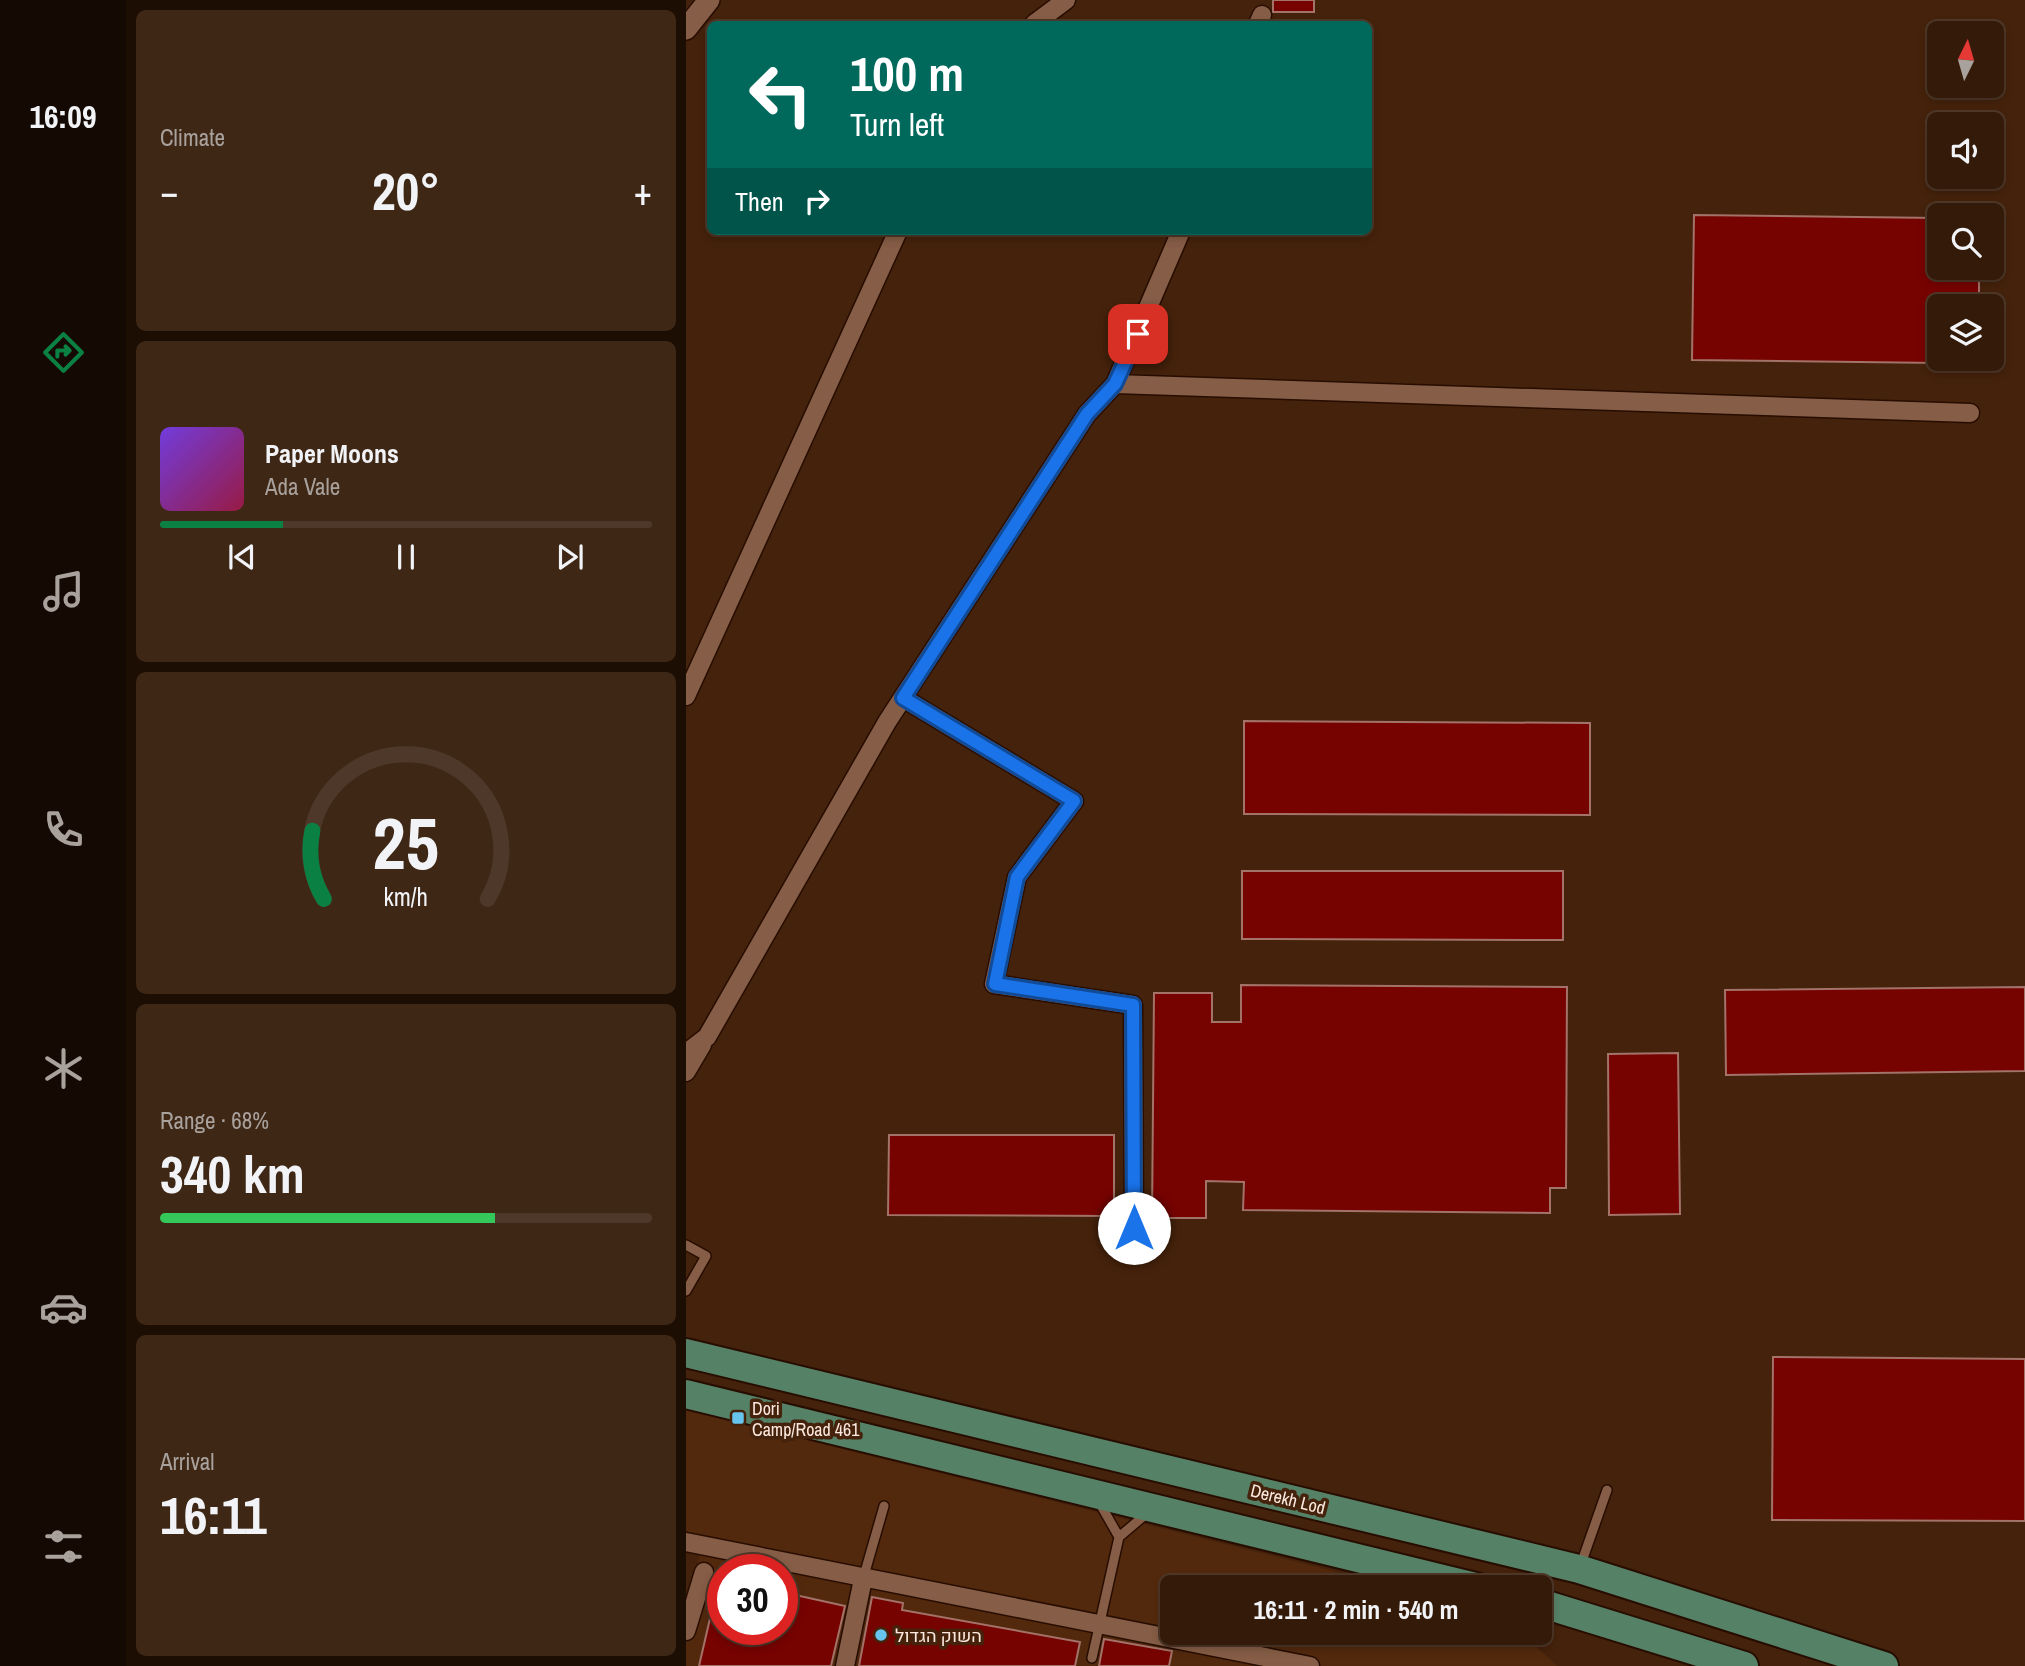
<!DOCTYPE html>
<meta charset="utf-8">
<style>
:root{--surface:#341a08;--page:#3f2716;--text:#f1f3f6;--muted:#a9a19c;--line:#4e3829;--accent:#0b8043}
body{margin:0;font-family:"Archivo Narrow",Heebo,sans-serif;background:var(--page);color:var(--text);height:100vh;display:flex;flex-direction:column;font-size:26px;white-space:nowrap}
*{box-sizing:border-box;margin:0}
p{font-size:23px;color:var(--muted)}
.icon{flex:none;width:38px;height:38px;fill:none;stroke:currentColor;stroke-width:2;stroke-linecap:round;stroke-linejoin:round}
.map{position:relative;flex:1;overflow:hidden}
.side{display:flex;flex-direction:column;gap:10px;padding:10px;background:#1d0e04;width:560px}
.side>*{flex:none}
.top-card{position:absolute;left:21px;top:21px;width:665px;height:214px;border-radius:10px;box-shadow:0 4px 10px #0003,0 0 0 2px var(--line);background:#00695c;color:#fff;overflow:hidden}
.needle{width:46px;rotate:5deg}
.fabs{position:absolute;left:1241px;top:21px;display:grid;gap:14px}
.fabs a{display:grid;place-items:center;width:77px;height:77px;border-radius:10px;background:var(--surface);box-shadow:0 4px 10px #0003,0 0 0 2px var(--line);font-size:35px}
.speed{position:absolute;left:21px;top:1554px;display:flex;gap:14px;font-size:35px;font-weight:700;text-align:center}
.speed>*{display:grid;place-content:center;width:91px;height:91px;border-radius:50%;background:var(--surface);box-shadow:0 4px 10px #0003,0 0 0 2px var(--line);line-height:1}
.speed .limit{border:10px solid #d22;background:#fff;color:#111}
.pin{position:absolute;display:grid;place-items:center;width:60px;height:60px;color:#fff;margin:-30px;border-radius:14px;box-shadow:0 4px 10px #0006}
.me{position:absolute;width:77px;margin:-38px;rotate:0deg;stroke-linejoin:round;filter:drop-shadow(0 0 5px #0008)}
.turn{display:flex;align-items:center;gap:24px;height:147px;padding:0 28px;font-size:32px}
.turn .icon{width:91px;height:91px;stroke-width:2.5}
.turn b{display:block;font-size:49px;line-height:60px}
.then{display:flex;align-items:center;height:66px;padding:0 28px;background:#0003;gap:14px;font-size:26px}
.big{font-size:52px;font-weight:800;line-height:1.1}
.side .card{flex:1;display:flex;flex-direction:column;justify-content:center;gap:10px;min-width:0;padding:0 24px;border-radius:10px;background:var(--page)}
.side .dial{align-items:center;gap:0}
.dial svg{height:182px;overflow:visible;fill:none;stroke:var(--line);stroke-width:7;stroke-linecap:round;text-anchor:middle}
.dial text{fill:var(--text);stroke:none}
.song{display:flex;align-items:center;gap:21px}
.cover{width:84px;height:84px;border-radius:10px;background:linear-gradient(135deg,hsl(260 70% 55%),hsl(340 70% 35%))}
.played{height:7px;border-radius:4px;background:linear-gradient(90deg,var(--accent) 25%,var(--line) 25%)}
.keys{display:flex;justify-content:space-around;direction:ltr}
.heat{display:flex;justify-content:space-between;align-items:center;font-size:38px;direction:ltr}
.charge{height:10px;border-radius:5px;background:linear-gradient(90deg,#34c759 68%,var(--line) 0)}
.trip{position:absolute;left:474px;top:1575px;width:392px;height:70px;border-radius:10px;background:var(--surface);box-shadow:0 4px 10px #0003,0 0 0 2px var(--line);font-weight:800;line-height:70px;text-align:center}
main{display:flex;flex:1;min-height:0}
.tabs{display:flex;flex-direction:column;width:126px;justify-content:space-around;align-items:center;background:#150a03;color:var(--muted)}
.tabs .icon{width:49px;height:49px}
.tabs .current{color:var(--accent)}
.tabs b{font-size:32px;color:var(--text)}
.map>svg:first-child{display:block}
.built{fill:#53290d;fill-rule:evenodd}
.building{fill:#770300;stroke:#a37269;stroke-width:2}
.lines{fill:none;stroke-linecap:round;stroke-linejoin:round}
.service-casing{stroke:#270d00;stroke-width:12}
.minor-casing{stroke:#270d00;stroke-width:21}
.tertiary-casing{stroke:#270d00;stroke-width:24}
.primary-casing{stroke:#270d00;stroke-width:32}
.service{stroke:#865d46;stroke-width:9}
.minor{stroke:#865d46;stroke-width:18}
.tertiary{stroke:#865d46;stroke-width:21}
.primary{stroke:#558267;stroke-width:28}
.route-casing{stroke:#114b97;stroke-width:18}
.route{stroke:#1a73e8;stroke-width:12}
.poi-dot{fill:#67c4ef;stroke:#45220b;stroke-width:2.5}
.labels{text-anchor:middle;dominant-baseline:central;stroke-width:7;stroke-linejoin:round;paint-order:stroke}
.poi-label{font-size:18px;fill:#fde9df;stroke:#45220b;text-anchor:start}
.street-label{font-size:18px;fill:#fde9df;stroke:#45220b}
</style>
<main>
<nav class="tabs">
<b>16:09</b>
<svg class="icon current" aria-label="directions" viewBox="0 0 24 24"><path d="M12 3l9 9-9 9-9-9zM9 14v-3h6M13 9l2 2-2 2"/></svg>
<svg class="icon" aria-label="music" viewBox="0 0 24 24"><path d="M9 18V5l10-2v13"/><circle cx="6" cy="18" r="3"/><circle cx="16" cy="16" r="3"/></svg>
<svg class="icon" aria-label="phone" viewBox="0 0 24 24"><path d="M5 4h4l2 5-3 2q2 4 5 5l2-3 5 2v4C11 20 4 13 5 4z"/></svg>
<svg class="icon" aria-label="climate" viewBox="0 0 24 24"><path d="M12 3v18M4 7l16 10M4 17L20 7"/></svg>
<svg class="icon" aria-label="car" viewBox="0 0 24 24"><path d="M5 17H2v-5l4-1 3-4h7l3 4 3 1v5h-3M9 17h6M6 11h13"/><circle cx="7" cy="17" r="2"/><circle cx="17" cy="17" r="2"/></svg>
<svg class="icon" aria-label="filters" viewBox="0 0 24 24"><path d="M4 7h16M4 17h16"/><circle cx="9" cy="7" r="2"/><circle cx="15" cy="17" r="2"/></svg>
</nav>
<section class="side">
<div class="card"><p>Climate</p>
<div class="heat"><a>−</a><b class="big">20°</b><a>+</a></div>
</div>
<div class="card">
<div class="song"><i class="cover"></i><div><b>Paper Moons</b><p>Ada Vale</p></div></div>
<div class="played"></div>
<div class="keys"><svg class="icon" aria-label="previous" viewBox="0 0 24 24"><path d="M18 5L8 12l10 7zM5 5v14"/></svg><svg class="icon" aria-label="pause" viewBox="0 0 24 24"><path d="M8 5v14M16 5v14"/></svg><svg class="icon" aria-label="next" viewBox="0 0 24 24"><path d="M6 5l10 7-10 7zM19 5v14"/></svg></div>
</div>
<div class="card dial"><svg viewBox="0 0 100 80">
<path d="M14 69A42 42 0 1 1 86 69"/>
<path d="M14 69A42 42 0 0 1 9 39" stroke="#0b8043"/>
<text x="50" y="56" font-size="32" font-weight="700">25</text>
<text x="50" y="72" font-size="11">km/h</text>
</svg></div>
<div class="card"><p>Range · 68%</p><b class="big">340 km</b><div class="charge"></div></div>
<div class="card"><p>Arrival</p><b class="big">16:11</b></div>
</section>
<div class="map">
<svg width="1339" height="1666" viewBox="0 0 1339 1666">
<rect width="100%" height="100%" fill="#45220b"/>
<path class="built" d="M0,1410L712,1587H486V1633H836L871,1666H0V1614L14,1553L0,1550ZM37,1570H96V1629H37Z"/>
<path class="building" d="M587,0H628V12H587Z
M1008,215L1253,218V268H1293V306H1253V363L1006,360Z
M558,721L904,723V815L558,814Z
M556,871H877V940L556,939Z
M555,985L881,987L880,1188H864V1213L557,1210L558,1182L520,1181V1218H466L468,993H526V1022H555Z
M1339,987V1071L1040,1075L1039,990Z
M992,1053L994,1214L923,1215L922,1054Z
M203,1135H428V1216L202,1215Z
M1087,1357L1339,1359V1521L1086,1520Z
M32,1584L37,1585V1629H96V1592L159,1606L145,1666H13Z
M186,1597L217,1603L216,1610L394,1642L389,1666H173Z
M418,1639L486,1651L483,1666H413Z"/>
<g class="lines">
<defs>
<path id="service" d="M0,1245L20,1256L0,1291
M413,1502L433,1537
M895,1564L921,1490
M177,1579L198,1506
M406,1658L433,1537L459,1515"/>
<path id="minor" d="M348,24L380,0
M572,24L576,15
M429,384L1284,413
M0,696L212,231
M217,698L388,801L331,877L308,984L447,1005L448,1228
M0,1053L21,1037L201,722L401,414L429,384L495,231
M0,1072L16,1045
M0,1542L624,1666
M0,1631L18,1572
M159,1666L177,1579"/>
<path id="tertiary" d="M0,29L23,0"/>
<path id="primary" d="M0,1353L893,1569L1198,1666
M0,1394L790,1587
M854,1603L1058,1666"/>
</defs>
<use href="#service" class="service-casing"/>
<use href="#minor" class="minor-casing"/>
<use href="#tertiary" class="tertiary-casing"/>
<use href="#primary" class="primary-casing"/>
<use href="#service" class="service"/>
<use href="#minor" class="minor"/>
<use href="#tertiary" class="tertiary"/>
<use href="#primary" class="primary"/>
</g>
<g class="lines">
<defs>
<path id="route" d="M448,1228L447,1005L309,984L331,877L388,801L217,698L401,414L429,384L452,334"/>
</defs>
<use href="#route" class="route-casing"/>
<use href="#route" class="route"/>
</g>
<g class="poi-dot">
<rect x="45" y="1411" width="14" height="14" rx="3.5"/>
<circle cx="195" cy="1635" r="7"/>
</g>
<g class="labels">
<g class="poi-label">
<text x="66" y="1408">Dori<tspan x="66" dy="21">Camp/Road 461</tspan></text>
<text x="209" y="1635">השוק הגדול</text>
</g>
<g class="street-label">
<text transform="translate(602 1499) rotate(14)">Derekh Lod</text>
</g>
</g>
</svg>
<div class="fabs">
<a><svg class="needle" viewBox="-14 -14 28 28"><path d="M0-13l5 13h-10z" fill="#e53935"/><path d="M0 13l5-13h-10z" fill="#a9a19c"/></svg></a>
<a><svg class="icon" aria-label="sound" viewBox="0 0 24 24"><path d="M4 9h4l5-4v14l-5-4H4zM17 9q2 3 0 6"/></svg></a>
<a><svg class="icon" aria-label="search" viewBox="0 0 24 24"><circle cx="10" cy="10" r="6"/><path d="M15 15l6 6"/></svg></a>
<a><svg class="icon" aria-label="layers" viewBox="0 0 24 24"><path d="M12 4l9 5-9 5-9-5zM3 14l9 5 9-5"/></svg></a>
</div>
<div class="speed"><div class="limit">30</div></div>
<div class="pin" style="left:452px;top:334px;background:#d93025"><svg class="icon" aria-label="arrive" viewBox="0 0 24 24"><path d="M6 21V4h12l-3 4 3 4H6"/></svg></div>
<svg class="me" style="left:448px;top:1228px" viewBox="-20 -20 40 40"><circle r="19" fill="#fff"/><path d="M0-13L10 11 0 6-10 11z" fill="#1a73e8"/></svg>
<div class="trip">16:11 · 2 min · 540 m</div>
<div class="top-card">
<div class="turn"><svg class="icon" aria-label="left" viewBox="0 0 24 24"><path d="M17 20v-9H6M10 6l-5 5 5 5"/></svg><div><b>100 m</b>Turn left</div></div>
<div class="then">Then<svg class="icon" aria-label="right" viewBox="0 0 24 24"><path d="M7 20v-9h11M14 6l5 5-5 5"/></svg></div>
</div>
</div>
</main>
